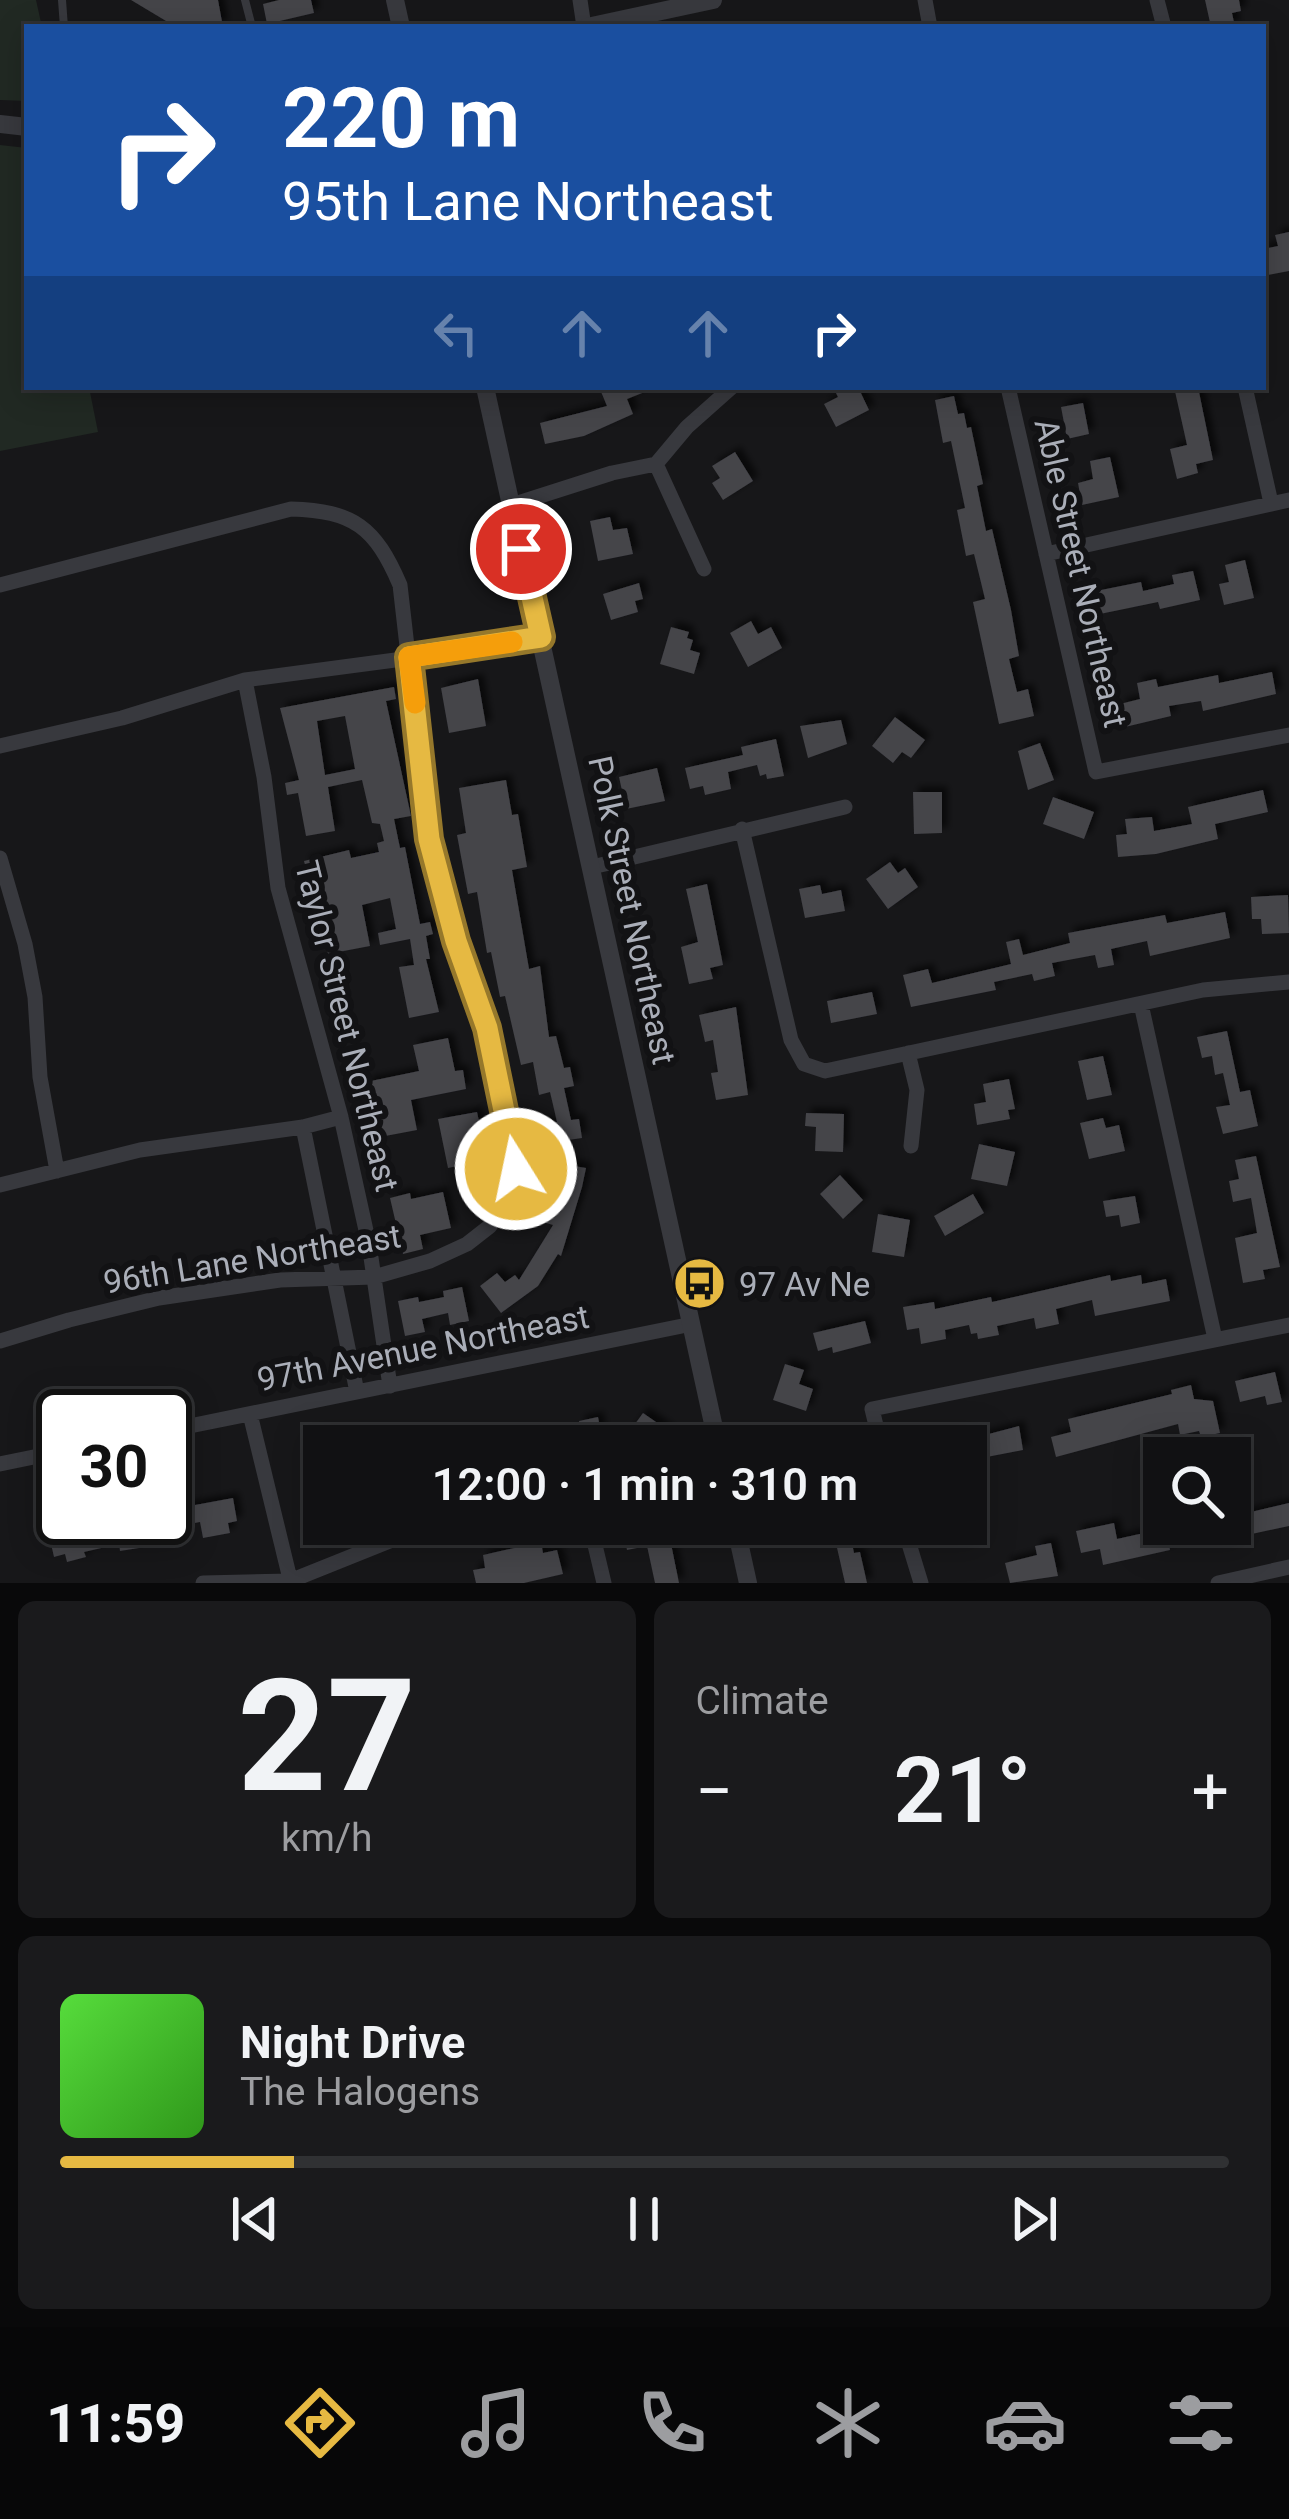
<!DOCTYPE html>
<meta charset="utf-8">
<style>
:root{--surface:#111113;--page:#1a1a1c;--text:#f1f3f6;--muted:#9c9da0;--line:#303133;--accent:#e6b942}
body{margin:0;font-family:Roboto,sans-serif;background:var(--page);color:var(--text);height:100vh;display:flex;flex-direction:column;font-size:45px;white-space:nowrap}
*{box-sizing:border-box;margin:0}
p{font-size:39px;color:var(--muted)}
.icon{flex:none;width:66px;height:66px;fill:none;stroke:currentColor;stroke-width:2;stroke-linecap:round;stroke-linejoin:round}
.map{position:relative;height:1583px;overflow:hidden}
.side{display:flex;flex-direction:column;gap:18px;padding:18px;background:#09090a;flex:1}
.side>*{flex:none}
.guide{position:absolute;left:24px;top:24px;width:1242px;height:366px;border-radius:0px;box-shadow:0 6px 30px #0003,0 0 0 3px var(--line);background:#1a4fa0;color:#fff;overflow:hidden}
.tools{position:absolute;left:1143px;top:1437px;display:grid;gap:24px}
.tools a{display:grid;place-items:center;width:108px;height:108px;border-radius:0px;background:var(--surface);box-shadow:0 6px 30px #0003,0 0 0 3px var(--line);font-size:60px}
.speed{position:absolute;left:36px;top:1389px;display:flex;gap:24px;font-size:60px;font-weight:700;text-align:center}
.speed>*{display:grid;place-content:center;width:156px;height:156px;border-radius:50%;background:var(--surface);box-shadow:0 6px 30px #0003,0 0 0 3px var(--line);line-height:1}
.speed .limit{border:6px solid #111;border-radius:18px;background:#fff;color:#111}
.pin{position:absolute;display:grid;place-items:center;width:102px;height:102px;color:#fff;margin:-51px;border:6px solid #fff;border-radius:50%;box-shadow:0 3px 12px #0007}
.me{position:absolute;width:132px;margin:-66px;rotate:350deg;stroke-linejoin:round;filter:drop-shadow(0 0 9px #0008)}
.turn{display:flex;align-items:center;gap:42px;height:252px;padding:0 60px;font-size:54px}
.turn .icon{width:156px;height:156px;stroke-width:2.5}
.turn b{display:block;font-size:84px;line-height:102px}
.lanes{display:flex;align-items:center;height:114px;padding:0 60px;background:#0003;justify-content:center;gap:60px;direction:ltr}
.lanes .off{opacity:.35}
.big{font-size:90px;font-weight:600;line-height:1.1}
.side .tile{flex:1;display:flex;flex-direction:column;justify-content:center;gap:18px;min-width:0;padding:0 42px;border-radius:18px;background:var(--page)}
.side .dial{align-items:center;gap:0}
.dial b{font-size:156px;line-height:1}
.song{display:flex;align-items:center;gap:36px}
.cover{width:144px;height:144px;border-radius:18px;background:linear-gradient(135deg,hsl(110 70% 55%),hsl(110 70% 35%))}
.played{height:12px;border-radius:6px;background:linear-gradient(90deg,var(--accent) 20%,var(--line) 20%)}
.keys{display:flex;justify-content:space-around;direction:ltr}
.heat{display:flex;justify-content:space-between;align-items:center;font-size:66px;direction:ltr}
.side .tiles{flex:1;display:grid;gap:18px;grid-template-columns:1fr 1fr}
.tile:last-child{grid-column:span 2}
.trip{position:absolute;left:303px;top:1425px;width:684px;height:120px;border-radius:0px;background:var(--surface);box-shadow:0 6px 30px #0003,0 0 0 3px var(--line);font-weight:600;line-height:120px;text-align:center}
.dock{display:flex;height:192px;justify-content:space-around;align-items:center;background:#070708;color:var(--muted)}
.dock .icon{width:84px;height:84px}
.dock .on{color:var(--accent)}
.dock b{font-size:54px;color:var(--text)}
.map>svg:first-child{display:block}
.green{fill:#212923}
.building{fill:#444449;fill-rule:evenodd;filter:url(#shadow)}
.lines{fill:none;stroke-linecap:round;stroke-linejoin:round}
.service{stroke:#38393e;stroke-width:8}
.minor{stroke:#38393e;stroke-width:15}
.tertiary{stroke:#38393e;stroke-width:18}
.route-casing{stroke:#96782b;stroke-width:30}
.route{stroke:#e6b942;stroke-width:21}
.slow{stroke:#f59e0b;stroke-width:21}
.labels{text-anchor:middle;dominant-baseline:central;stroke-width:12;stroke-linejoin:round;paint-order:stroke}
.street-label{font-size:33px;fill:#aaaeb8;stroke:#121214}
.poi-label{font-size:33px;fill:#aaaeb8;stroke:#121214;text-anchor:start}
</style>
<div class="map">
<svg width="1289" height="1583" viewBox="0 0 1289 1583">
<defs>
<filter id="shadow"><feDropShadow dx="5.5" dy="-5.5" stdDeviation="3" flood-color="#0009"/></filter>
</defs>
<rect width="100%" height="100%" fill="#171719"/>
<path class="green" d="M0,0H36L42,27H27V101L0,100Z
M0,145L27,148V387H89L98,432L0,451Z"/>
<path class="building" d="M131,0H218L223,27H176Z
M279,0H311L314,13L267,24L263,4Z
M1205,0H1239L1241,11L1232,13L1235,27H1211Z
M1289,232V271L1268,275L1263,249L1278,246L1275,235Z
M599,387L655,388L627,399L633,414L584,436L545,444L540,423L607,406Z
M833,387H858L869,410L836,427L824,404L838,397Z
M1174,387H1198L1213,460L1196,464L1198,473L1177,479L1170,449L1187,445Z
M954,396L958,414L964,413L967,428L971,427L983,484L977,486L986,531L992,529L1011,610L1019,656L1009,659L1017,692L1028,689L1034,716L999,724L973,602L985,599L974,554L966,556L957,510L965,508L951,441L943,443L935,400Z
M1083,403L1089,434L1067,439L1061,407Z
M735,452L753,481L723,500L712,483L720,478L712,466Z
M1110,457L1119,497L1082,505L1078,483L1093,479L1090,461Z
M610,517L613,530L627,528L633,554L598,561L590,521Z
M1245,560L1254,598L1224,605L1219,584L1229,582L1225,565Z
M1193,571L1200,600L1160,609L1158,602L1100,614L1096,591L1141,582L1143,591L1174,584L1172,575Z
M639,583L643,599L635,601L638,612L611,620L603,594Z
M751,621L758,634L771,627L782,648L748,667L730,633Z
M671,627L689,632L687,638L693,640L690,650L700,653L694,674L660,664Z
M1272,672L1276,694L1203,711L1201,701L1169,706L1171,716L1125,727L1120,704L1140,699L1137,683L1156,679L1158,687L1218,675L1219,683Z
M478,679L486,726L449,733L441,688Z
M394,687L396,699L386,701L411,816L394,819L400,848L405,847L420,924L430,922L433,934L426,936L430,959H426L439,1012L409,1018L399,967L414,965L410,939L380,945L378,933L396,929L390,898L362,905L370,946L328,954L304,861L349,850L351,858L379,852L377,843L384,841L380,824L372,823L362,780L328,787L335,831L306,836L298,793L287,795L285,783L299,780L280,708ZM345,716L355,769L325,775L317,721Z
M895,717L925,740L911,758L902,752L893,763L872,746Z
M841,720L847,744L808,758L800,726Z
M776,739L784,776L767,779L766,774L760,776L757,765L728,772L731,789L705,795L703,786L690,789L685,768L743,755L741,747Z
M1040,743L1054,780L1028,790L1018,751Z
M657,768L665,801L626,809L619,777Z
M506,780L512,815L518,814L527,867L512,870L529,969L540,966L549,1037L556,1036L564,1068L570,1067L574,1086L564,1088L571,1120L579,1119L582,1138L541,1144L538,1125L557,1122L550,1092L539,1095L533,1062L521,1065L505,996L500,997L491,952L487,953L477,892L468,894L457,835L466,833L459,788Z
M1263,790L1268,812L1215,824L1218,839L1156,854L1118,857L1116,835L1127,834L1125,819L1152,817L1154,831L1192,824L1188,807Z
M913,792H942V833L914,834Z
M1053,797L1094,812L1084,839L1043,824Z
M890,862L898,873L905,868L918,887L888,909L866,879Z
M707,884L723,965L710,968L713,979L689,984L681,947L698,942L686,889Z
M820,885L822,894L841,890L845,911L805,918L799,889Z
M1288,895L1289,933L1262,934L1261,919H1252L1251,897Z
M1225,912L1230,938L1150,956L1147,941L1111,949L1114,965L1098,968L1095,955L1052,963L1055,976L1034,981L1032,974L994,982L996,990L911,1007L903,975L928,969L932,983L1011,964L1006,942L1019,939L1023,955L1070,943L1068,933L1165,915L1167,923Z
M872,992L877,1014L831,1023L827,1001Z
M736,1007L748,1095L716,1100L711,1073L718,1072L713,1040L705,1042L699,1015Z
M1227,1031L1240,1092L1250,1090L1258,1126L1223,1134L1216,1107L1230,1105L1223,1073L1215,1075L1212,1056L1202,1058L1197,1037Z
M448,1038L455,1071L463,1070L466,1089L411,1100L417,1130L380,1137L366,1082L419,1071L413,1045Z
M1103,1056L1112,1095L1087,1100L1078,1061Z
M1009,1079L1015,1109L1008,1110L1010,1119L977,1125L974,1104L986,1102L983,1084Z
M477,1112L486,1153L482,1161L448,1168L438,1119Z
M806,1113L844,1114L843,1152L815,1151L816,1127L805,1126Z
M1103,1118L1106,1128L1119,1125L1125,1151L1089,1159L1080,1123Z
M979,1144L1015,1152L1007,1186L971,1179Z
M1256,1156L1280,1267L1263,1270L1265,1279L1243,1283L1235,1238L1257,1233L1251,1198L1233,1202L1229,1181L1239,1179L1235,1160Z
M543,1161L586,1168L582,1187L561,1256L558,1254L538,1286L501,1313L480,1286L497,1273L505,1282L515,1275L519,1280L553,1225L546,1223L557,1183L540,1180Z
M840,1175L863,1200L843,1219L820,1194Z
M443,1192L451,1228L420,1235L423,1249L403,1254L390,1198L410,1193L411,1199Z
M973,1194L984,1213L945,1236L934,1216Z
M1135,1196L1140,1223L1121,1227L1119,1215L1106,1217L1103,1201Z
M878,1214L910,1220L904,1257L872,1252Z
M1110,1275L1111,1281L1141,1275L1142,1284L1166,1279L1170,1301L1095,1316L1092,1300L1056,1309L1059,1324L1036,1329L1034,1318L997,1326L999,1335L978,1339L977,1333L971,1334L969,1325L945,1330L946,1339L921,1344L919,1328L907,1330L903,1307L934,1302L935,1309L991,1297L992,1302Z
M462,1287L469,1321L450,1325L448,1313L422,1319L425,1332L405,1336L398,1301L418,1297L419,1302L444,1297L443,1291Z
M865,1321L871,1343L833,1353L832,1347L818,1351L813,1333Z
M785,1364L804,1370L799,1384L813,1389L806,1411L773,1400Z
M1275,1372L1282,1402L1267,1405L1265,1396L1240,1402L1235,1381Z
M1191,1385L1194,1399L1213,1401L1220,1433L1201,1437L1199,1431L1180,1435L1178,1424L1056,1457L1051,1437L1071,1432L1068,1419L1172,1394L1171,1390Z
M643,1413L669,1431L659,1446H619Z
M598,1417L603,1444L556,1446V1440L581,1435L579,1421Z
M1019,1426L1023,1450L966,1461V1440Z
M233,1498L237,1521L228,1523L230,1533L203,1538L200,1522L174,1527L177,1542L120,1551L119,1544L84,1552L86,1557L67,1562L65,1554L54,1557L48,1531L102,1518H165V1504L182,1500L184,1507Z
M1289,1503V1526L1210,1543L1206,1524H1230V1517Z
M1164,1510L1170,1550L1103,1565L1100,1549L1081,1553L1076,1531L1114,1523L1117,1539L1144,1533L1140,1515Z
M667,1524L679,1583H655L647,1546L627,1550L623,1531Z
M825,1524H848L854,1553L860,1552L867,1583H845L835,1539L828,1540Z
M541,1542L543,1553L557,1550L563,1574L524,1583H476L473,1570L485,1568L483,1555Z
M1051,1543L1058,1576L1010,1583L1005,1563L1037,1555L1035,1546Z"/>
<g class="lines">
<path class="service" d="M62,0L64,27
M245,0L252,27"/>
<path class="minor" d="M580,0L584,27
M925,0L930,27
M1157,0L1164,27
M1008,387L1096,772L1289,735
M1245,387L1271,503
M656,464L704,569
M512,505L612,473L656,464L687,427L732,387
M1046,554L1289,500
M0,585L291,509C354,511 375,527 400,585L429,839L456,941L487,1028L504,1099L516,1169L507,1193L490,1226L467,1244L430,1261L374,1277L280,1280L159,1298L69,1320L0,1341
M245,680L264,777L278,888L341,1117L369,1244L390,1386
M0,746L122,718L245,680L463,651L541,637
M742,829L791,1040L804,1064L825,1071L1203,990L1289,982
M0,858L25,944L35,997L40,1077L57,1171
M592,867L845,807
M1141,1004L1215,1339
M908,1053L917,1090L911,1146
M303,1127L357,1392
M0,1185L140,1150L303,1127L341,1117
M250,1414L291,1583
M165,1431L692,1324
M881,1446L872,1409L1289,1325
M0,1464L63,1451
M590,1524L604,1583
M903,1524L921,1583
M203,1583L290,1581L432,1524
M1218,1583L1289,1567"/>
<path class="tertiary" d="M395,0L401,27
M587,27L713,0
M0,124L27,127
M485,387L718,1446
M735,1524L748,1583"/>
</g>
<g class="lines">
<defs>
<path id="route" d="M516,1169L487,1028L456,941L429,839L409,657L541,637L521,549"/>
</defs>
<use href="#route" class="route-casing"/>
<use href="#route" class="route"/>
<path class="slow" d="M415,703L409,657L512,642"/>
</g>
<defs>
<symbol id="bus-disc" viewBox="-11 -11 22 22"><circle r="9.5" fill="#e6b942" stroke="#121214"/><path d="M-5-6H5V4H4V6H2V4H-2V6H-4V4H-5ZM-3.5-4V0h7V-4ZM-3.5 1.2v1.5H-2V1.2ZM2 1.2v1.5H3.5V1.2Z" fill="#111"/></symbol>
</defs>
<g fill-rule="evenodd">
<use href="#bus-disc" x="670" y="1254" width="59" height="59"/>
</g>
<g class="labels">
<g class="street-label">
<text transform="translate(1081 573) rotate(77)">Able Street Northeast</text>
<text transform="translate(632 910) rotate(78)">Polk Street Northeast</text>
<text transform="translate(347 1026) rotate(76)">Taylor Street Northeast</text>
<text transform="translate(252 1259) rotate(-9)">96th Lane Northeast</text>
<text transform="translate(423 1348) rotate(-11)">97th Avenue Northeast</text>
</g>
<g class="poi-label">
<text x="739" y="1284">97 Av Ne</text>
</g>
</g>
</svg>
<div class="tools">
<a><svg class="icon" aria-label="search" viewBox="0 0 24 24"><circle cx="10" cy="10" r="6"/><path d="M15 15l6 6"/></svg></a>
</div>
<div class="speed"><div class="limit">30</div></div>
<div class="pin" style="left:521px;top:549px;background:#d93025"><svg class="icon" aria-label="arrive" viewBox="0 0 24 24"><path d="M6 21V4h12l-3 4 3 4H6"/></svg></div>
<svg class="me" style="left:516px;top:1169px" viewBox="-20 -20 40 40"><circle r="17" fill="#e6b942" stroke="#fff" stroke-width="3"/><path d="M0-11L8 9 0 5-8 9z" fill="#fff"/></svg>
<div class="trip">12:00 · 1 min · 310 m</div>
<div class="guide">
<div class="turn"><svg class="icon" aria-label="right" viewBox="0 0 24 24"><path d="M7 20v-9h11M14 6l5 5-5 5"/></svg><div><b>220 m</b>95th Lane Northeast</div></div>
<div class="lanes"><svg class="icon off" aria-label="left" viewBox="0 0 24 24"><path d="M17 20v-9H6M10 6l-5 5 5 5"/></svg><svg class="icon off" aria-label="ahead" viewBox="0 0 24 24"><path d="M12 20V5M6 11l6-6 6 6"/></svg><svg class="icon off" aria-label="ahead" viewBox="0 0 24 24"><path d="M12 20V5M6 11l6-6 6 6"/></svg><svg class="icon" aria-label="right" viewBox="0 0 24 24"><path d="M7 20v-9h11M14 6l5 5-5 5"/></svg></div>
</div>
</div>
<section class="side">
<div class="tiles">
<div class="tile dial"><b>27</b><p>km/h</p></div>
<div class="tile"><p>Climate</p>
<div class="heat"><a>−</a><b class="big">21°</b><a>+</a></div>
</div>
<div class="tile">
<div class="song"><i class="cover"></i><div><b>Night Drive</b><p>The Halogens</p></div></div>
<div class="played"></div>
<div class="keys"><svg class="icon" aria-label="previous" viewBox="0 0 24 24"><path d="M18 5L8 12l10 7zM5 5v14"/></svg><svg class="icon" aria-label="pause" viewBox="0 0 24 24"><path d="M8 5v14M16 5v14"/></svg><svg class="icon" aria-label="next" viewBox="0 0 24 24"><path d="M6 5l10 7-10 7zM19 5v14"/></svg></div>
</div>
</div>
</section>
<nav class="dock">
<b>11:59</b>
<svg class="icon on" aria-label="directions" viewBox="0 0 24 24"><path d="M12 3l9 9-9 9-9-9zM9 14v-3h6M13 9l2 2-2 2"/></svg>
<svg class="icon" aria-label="music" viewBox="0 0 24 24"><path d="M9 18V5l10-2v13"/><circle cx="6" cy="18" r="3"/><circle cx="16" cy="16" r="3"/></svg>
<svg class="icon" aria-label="phone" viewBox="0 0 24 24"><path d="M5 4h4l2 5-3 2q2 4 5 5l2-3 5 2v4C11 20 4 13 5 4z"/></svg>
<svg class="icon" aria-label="climate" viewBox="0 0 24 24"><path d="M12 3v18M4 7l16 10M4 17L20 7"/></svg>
<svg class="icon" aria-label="car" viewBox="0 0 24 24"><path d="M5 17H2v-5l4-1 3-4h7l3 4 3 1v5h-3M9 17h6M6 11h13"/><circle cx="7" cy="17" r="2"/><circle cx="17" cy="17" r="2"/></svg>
<svg class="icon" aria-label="filters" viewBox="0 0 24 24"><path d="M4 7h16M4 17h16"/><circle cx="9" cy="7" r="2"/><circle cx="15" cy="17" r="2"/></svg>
</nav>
